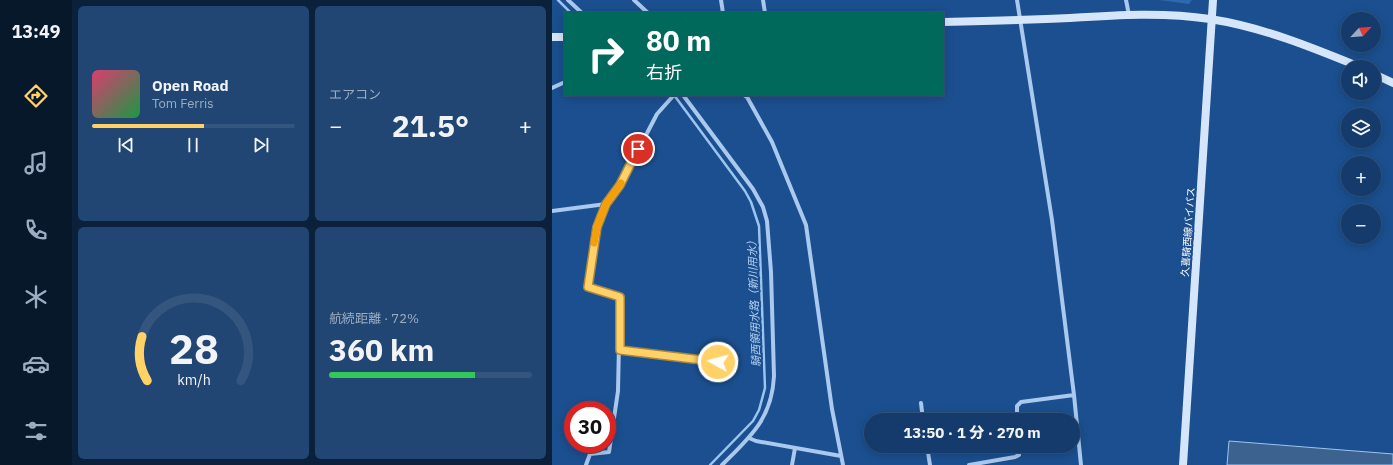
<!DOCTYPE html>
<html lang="ja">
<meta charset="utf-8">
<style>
:root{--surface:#143b6b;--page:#214673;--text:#f1f3f6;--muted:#9dadc1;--line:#33557e;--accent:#ffd166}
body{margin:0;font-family:"IBM Plex Sans","Noto Sans JP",sans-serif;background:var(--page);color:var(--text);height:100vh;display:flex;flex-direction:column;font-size:15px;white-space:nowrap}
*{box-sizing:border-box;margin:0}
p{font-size:13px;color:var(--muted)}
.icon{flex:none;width:22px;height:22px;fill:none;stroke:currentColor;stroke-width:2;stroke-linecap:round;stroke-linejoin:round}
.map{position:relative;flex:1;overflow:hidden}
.side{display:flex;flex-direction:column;gap:6px;padding:6px;background:#0b203b;width:480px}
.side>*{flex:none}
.hud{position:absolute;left:12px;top:12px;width:380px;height:84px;border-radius:0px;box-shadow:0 2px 10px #0003,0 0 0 1px var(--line);background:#00695c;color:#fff;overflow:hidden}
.needle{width:26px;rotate:64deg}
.fabs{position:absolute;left:789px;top:12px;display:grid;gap:8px}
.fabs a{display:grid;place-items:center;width:40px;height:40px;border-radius:50%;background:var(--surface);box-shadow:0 2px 10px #0003,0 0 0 1px var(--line);font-size:20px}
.speed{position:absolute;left:12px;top:401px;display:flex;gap:8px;font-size:20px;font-weight:700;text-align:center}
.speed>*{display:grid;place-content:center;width:52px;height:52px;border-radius:50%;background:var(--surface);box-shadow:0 2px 10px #0003,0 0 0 1px var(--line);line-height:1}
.speed .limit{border:6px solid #d22;background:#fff;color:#111}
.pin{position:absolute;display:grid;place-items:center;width:34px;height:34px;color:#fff;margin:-17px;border:2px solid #fff;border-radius:50%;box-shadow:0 1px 4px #0007}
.me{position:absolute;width:44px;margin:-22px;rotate:277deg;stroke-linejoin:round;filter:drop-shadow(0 0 3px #0008)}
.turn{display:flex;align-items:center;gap:14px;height:84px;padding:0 16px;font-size:18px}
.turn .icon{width:52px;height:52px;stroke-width:2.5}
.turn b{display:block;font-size:28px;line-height:34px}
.big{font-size:30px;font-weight:800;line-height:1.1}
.side .card{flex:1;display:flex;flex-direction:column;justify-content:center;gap:6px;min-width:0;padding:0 14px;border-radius:6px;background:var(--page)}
.side .dial{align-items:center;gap:0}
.dial svg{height:104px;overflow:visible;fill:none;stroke:var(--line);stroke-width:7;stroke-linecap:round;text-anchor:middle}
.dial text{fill:var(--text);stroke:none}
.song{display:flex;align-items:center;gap:12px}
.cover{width:48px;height:48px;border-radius:6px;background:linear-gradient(135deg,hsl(340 70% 55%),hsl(140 70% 35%))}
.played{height:4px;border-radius:2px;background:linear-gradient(90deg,var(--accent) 55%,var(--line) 55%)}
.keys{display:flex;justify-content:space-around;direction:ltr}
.heat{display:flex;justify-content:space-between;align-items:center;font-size:22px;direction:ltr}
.charge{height:6px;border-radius:3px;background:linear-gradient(90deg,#34c759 72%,var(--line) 0)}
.side .tiles{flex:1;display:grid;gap:6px;grid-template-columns:repeat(2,1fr)}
.trip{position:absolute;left:312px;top:413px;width:216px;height:40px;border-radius:20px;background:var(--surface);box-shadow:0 2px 10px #0003,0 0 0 1px var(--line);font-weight:800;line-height:40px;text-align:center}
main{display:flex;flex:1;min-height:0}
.dock{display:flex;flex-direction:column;width:72px;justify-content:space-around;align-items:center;background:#08182b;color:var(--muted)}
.dock .icon{width:28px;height:28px}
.dock .current{color:var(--accent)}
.dock b{font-size:18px;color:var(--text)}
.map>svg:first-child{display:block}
.green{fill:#2e69ad}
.water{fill:#3c6290;stroke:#9cc4f0}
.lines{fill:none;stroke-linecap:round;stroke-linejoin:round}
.stream{stroke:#9cc4f0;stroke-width:2.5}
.street{stroke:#a9c9ee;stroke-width:4}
.secondary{stroke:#d6e6fa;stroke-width:8}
.route-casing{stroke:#a68842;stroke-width:10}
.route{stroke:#ffd166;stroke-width:7}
.slow{stroke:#f59e0b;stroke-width:7}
.labels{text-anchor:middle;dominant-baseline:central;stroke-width:4;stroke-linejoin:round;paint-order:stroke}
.street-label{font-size:10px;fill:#fff;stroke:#1b4f8f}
.water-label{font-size:11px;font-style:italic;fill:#b5d3f5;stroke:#1b4f8f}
</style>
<main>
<nav class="dock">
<b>13:49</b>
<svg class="icon current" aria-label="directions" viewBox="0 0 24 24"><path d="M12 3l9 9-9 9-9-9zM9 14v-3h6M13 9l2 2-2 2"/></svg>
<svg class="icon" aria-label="music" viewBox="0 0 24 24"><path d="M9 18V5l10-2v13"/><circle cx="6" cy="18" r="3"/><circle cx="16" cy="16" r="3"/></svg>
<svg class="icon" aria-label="phone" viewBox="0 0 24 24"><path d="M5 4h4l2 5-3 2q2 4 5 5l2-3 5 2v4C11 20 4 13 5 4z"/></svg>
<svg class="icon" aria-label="climate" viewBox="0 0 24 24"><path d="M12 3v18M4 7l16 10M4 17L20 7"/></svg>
<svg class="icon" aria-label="car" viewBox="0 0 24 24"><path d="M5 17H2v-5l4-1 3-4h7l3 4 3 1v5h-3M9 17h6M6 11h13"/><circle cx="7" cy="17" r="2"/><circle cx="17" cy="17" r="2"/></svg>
<svg class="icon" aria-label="filters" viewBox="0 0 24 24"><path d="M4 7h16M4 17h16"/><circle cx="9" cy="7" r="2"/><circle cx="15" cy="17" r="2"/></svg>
</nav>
<section class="side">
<div class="tiles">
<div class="card">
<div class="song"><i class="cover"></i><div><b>Open Road</b><p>Tom Ferris</p></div></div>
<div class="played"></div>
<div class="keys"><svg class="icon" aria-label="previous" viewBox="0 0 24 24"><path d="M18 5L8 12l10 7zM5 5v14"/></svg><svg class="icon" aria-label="pause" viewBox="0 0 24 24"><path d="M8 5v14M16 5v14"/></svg><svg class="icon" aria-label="next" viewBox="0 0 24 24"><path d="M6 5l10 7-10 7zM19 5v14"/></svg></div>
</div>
<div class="card"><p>エアコン</p>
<div class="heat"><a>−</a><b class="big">21.5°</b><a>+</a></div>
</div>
<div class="card dial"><svg viewBox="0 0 100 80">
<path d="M14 69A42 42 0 1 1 86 69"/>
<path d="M14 69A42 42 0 0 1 10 35" stroke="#ffd166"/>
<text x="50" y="56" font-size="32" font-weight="700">28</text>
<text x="50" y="72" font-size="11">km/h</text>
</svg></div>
<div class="card"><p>航続距離 · 72%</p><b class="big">360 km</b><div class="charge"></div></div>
</div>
</section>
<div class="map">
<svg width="841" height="465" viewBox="0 0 841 465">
<rect width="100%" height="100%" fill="#1b4f8f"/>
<path class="green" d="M607,0H640L637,4Z"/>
<path class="water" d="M677,441L841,454V465H675Z"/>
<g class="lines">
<path class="stream" d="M6,0L19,13
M122,95L193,191L199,202L207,226L213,388L207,410L201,421L158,465"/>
<path class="street" d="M16,0L30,13
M82,0L96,13
M169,0L171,13
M211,0L213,13
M465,0L500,220L522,395L529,465
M574,0L577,15
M0,88L13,82
M131,95L201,189L211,207L215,221L219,272L222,376C220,419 198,437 170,465
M192,95L195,97L220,142L254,225L280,409L291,465
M0,211L54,204
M67,350L166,362
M369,403L371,420
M465,420V406L469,402L522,395
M197,438L204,441L289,456
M375,446L378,465
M34,465L38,454L57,452L66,391L68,297L36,287L45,227L54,204L68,185L105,114L122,95
M240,465L243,448
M417,465L463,457L467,455V446"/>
<path class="secondary" d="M391,22C434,21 476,20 518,18C565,15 612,12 658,19C710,27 759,47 808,67
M0,37H13
M822,74L841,83
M631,465L661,0"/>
</g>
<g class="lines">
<defs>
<path id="route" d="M86,149L68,185L54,204L45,227L36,287L68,297V350L166,362"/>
</defs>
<use href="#route" class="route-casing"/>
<use href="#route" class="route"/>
<path class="slow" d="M42,243L45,227L54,204L69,183"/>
</g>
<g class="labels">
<g class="street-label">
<text transform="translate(636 232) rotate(-86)">久喜騎西線バイパス</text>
</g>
<g class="water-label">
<text transform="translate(202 301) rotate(-92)">騎西領用水路（新川用水）</text>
</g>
</g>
</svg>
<div class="fabs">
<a><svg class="needle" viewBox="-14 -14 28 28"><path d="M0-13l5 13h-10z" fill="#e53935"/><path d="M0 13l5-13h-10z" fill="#9dadc1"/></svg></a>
<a><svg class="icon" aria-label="sound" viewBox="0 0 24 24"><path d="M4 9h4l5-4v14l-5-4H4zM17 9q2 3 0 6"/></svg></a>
<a><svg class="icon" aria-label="layers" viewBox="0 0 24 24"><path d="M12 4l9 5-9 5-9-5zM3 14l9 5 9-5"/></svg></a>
<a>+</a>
<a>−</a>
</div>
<div class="speed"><div class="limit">30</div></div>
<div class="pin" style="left:86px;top:149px;background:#d93025"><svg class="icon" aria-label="arrive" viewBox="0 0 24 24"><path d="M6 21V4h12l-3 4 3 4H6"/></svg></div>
<svg class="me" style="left:166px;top:362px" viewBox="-20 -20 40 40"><circle r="17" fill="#ffd166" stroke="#fff" stroke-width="3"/><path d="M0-11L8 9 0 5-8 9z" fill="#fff"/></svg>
<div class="trip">13:50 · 1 分 · 270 m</div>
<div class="hud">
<div class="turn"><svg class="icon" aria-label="right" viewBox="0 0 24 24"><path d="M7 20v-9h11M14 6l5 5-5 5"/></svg><div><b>80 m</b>右折</div></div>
</div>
</div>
</main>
